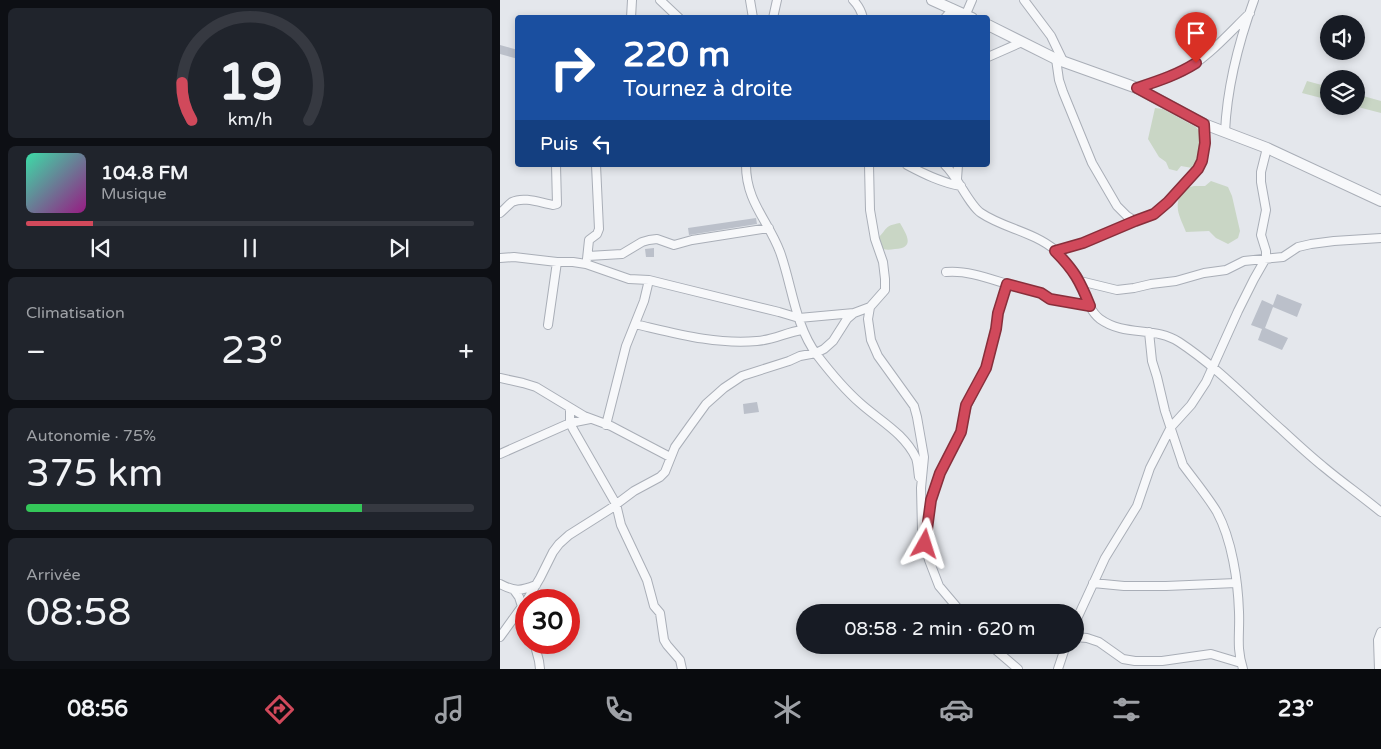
<!DOCTYPE html>
<html lang="fr">
<meta charset="utf-8">
<style>
:root{--surface:#171b24;--page:#20242c;--text:#f1f3f6;--muted:#9ea1a6;--line:#363941;--accent:#d1495b}
body{margin:0;font-family:"Varela Round",sans-serif;background:var(--page);color:var(--text);height:100vh;display:flex;flex-direction:column;font-size:19px;white-space:nowrap}
*{box-sizing:border-box;margin:0}
p{font-size:16px;color:var(--muted)}
.icon{flex:none;width:28px;height:28px;fill:none;stroke:currentColor;stroke-width:2;stroke-linecap:round;stroke-linejoin:round}
.map{position:relative;flex:1;overflow:hidden}
.sheet{display:flex;flex-direction:column;gap:8px;padding:8px;background:#0d0f14;width:500px}
.sheet>*{flex:none}
.banner{position:absolute;left:15px;top:15px;width:475px;height:152px;border-radius:5px;box-shadow:0 2px 8px #0003;background:#1a4fa0;color:#fff;overflow:hidden}
.controls{position:absolute;left:820px;top:15px;display:grid;gap:10px}
.controls a{display:grid;place-items:center;width:45px;height:45px;border-radius:50%;background:var(--surface);box-shadow:0 2px 8px #0003;font-size:25px}
.speed{position:absolute;left:15px;top:589px;display:flex;gap:10px;font-size:25px;font-weight:700;text-align:center}
.speed>*{display:grid;place-content:center;width:65px;height:65px;border-radius:50%;background:var(--surface);box-shadow:0 2px 8px #0003;line-height:1}
.speed .limit{border:8px solid #d22;background:#fff;color:#111}
.pin{position:absolute;display:grid;place-items:center;width:42px;height:42px;color:#fff;margin:-51px -21px;border-radius:50% 50% 50% 0;rotate:-45deg;box-shadow:0 0 5px #0007}
.pin .icon{rotate:45deg}
.me{position:absolute;width:55px;margin:-28px;rotate:6deg;stroke-linejoin:round;filter:drop-shadow(0 0 4px #0008)}
.turn{display:flex;align-items:center;gap:18px;height:105px;padding:0 25px;font-size:22px}
.turn .icon{width:65px;height:65px;stroke-width:2.5}
.turn b{display:block;font-size:35px;line-height:42px}
.then{display:flex;align-items:center;height:48px;padding:0 25px;background:#0003;gap:10px;font-size:19px}
.big{font-size:38px;font-weight:600;line-height:1.1}
.sheet .widget{flex:1;display:flex;flex-direction:column;justify-content:center;gap:8px;min-width:0;padding:0 18px;border-radius:8px;background:var(--page)}
.sheet .dial{align-items:center;gap:0}
.dial svg{height:130px;overflow:visible;fill:none;stroke:var(--line);stroke-width:7;stroke-linecap:round;text-anchor:middle}
.dial text{fill:var(--text);stroke:none}
.song{display:flex;align-items:center;gap:15px}
.cover{width:60px;height:60px;border-radius:8px;background:linear-gradient(135deg,hsl(160 70% 55%),hsl(310 70% 35%))}
.played{height:5px;border-radius:2px;background:linear-gradient(90deg,var(--accent) 15%,var(--line) 15%)}
.keys{display:flex;justify-content:space-around;direction:ltr}
.heat{display:flex;justify-content:space-between;align-items:center;font-size:28px;direction:ltr}
.charge{height:8px;border-radius:4px;background:linear-gradient(90deg,#34c759 75%,var(--line) 0)}
.trip{position:absolute;left:296px;top:604px;width:288px;height:50px;border-radius:25px;background:var(--surface);box-shadow:0 2px 8px #0003;font-weight:600;line-height:50px;text-align:center}
.tabs{display:flex;height:80px;justify-content:space-around;align-items:center;background:#090b0e;color:var(--muted)}
.tabs .icon{width:35px;height:35px}
.tabs .on{color:var(--accent)}
.tabs b{font-size:22px;color:var(--text)}
main{display:flex;flex:1;min-height:0}
.map>svg:first-child{display:block}
.green{fill:#c9d6c5}
.building{fill:#bbc0ca}
.lines{fill:none;stroke-linecap:round;stroke-linejoin:round}
.minor-casing{stroke:#a9aeb7;stroke-width:10}
.tertiary-casing{stroke:#a9aeb7;stroke-width:12}
.minor{stroke:#f7f8fa;stroke-width:8}
.tertiary{stroke:#f7f8fa;stroke-width:10}
.route-casing{stroke:#882f3b;stroke-width:12}
.route{stroke:#d1495b;stroke-width:9}
</style>
<main>
<section class="sheet">
<div class="widget dial"><svg viewBox="0 0 100 80">
<path d="M14 69A42 42 0 1 1 86 69"/>
<path d="M14 69A42 42 0 0 1 8 46" stroke="#d1495b"/>
<text x="50" y="56" font-size="32" font-weight="700">19</text>
<text x="50" y="72" font-size="11">km/h</text>
</svg></div>
<div class="widget">
<div class="song"><i class="cover"></i><div><b>104.8 FM</b><p>Musique</p></div></div>
<div class="played"></div>
<div class="keys"><svg class="icon" aria-label="previous" viewBox="0 0 24 24"><path d="M18 5L8 12l10 7zM5 5v14"/></svg><svg class="icon" aria-label="pause" viewBox="0 0 24 24"><path d="M8 5v14M16 5v14"/></svg><svg class="icon" aria-label="next" viewBox="0 0 24 24"><path d="M6 5l10 7-10 7zM19 5v14"/></svg></div>
</div>
<div class="widget"><p>Climatisation</p>
<div class="heat"><a>−</a><b class="big">23°</b><a>+</a></div>
</div>
<div class="widget"><p>Autonomie · 75%</p><b class="big">375 km</b><div class="charge"></div></div>
<div class="widget"><p>Arrivée</p><b class="big">08:58</b></div>
</section>
<div class="map">
<svg width="881" height="669" viewBox="0 0 881 669">
<rect width="100%" height="100%" fill="#e4e7ec"/>
<path class="green" d="M807,81L829,87V100L802,93Z
M856,94L881,101V113L854,106H856Z
M655,108L663,109L696,127L700,132L702,146L698,169L681,166L677,171L669,169L666,162L659,157L648,139Z
M711,181L728,187L732,196L740,231L738,238L728,244L716,238L709,231L686,232C679,214 673,208 683,189L694,186H705Z
M400,223C406,234 416,248 395,249C389,250 385,250 379,248L377,239C388,229 383,226 400,223Z"/>
<path class="building" d="M0,45L18,50V59L0,54Z
M256,218L257,224L189,235L188,228Z
M154,248V257H146L145,249Z
M777,294L802,304L797,317L773,307L765,328L788,338L782,350L758,340L762,329L751,325L762,300L773,305Z
M257,402L259,412L244,414L243,404Z"/>
<g class="lines">
<defs>
<path id="minor" d="M160,0L179,18
M250,0L253,18
M353,0C358,5 361,10 363,18
M524,0L551,36L563,61
M466,14L472,0
M131,18L132,0
M273,18L277,0
M445,18L453,9
M488,57L522,42
M556,59L559,80L563,92L592,163L617,206L627,216L635,221
M637,88C652,83 667,79 681,72C706,60 730,32 750,13
M725,132C727,88 739,41 754,0
M246,165C246,202 268,220 280,252C292,285 295,326 317,355C330,372 344,389 360,403C380,421 404,433 416,458C418,464 418,471 419,477
M369,165L370,210L375,239L383,262L385,279V290L370,307L368,319L371,340L378,356L414,406L417,417L424,457L421,488L422,530L429,560L439,586L461,612
M407,165C424,174 442,183 461,186
M445,165C458,177 469,205 481,213C503,228 534,232 555,250C564,259 573,269 579,279C585,292 588,310 600,319C625,337 655,326 679,342C717,367 748,400 782,430C796,443 810,456 825,468C843,483 863,497 881,512
M457,179L458,165
M0,213C4,210 8,205 12,202C24,196 41,203 53,205L57,204L56,165
M555,251L583,243L635,221L654,214L668,202L698,169L702,161L705,143L704,124
M88,256L122,254L142,242L149,240L157,239L174,245L192,240L269,228
M0,258L14,257L57,262H73L86,264L129,279L149,280L169,285L279,312L299,318L354,313
M87,259L89,240L97,234L99,229L96,165
M580,281L617,290L634,288L651,284L676,281L704,273L726,270L744,261L783,257L798,247L811,244L834,241L881,238
M507,284L541,293L550,299L590,306
M135,324C174,333 216,345 257,341C273,340 287,332 302,330
M48,325L57,262
M649,332L652,361L657,377L665,411L683,465C694,480 708,497 717,512C732,540 738,581 739,612C740,634 736,647 743,669
M0,378L23,383L36,387L84,416L111,426L170,457
M70,409V423L73,429L116,504L121,525L147,580L154,606L160,613L164,640L167,645L180,660L182,669
M106,425L126,346L144,301L149,280
M0,454L70,423L90,419
M426,534L431,500L440,473L461,432L467,405L486,368L496,329L498,313L507,284C488,278 466,270 446,272
M593,583L624,586H666L736,583
M0,584C15,592 21,591 36,585
M14,590L19,597L26,619
M27,600L40,578L53,552L59,544L69,535L110,509L134,491L160,477L165,472L175,447L190,426L206,404L224,388L242,376L289,361L300,356L316,353L324,349L333,341L347,319L354,313L370,307
M575,623L605,558L637,506L650,468L671,427L691,405L706,382L738,311L754,279L766,258V251L761,235L766,210L761,182V172L767,148
M0,637L26,601
M575,637L587,638L599,642L623,659L635,661H662L711,654L741,663
M34,642L39,661L40,669
M490,645L518,669
M558,669L566,645
M879,669L878,640L881,632"/>
<path id="tertiary" d="M432,0L472,18
M488,25L556,59L637,88L704,124L767,148L881,201"/>
</defs>
<use href="#minor" class="minor-casing"/>
<use href="#tertiary" class="tertiary-casing"/>
<use href="#minor" class="minor"/>
<use href="#tertiary" class="tertiary"/>
</g>
<g class="lines">
<defs>
<path id="route" d="M425,544L431,500L440,473L461,432L466,405L486,368L496,329L498,313L507,284L541,293L550,299L590,306C580,281 574,270 555,251L583,243L635,221L654,214L668,202L698,169L702,161L705,143L704,124L637,88C658,81 677,75 696,63"/>
</defs>
<use href="#route" class="route-casing"/>
<use href="#route" class="route"/>
</g>
</svg>
<div class="controls">
<a><svg class="icon" aria-label="sound" viewBox="0 0 24 24"><path d="M4 9h4l5-4v14l-5-4H4zM17 9q2 3 0 6"/></svg></a>
<a><svg class="icon" aria-label="layers" viewBox="0 0 24 24"><path d="M12 4l9 5-9 5-9-5zM3 14l9 5 9-5"/></svg></a>
</div>
<div class="speed"><div class="limit">30</div></div>
<div class="pin" style="left:696px;top:63px;background:#d93025"><svg class="icon" aria-label="arrive" viewBox="0 0 24 24"><path d="M6 21V4h12l-3 4 3 4H6"/></svg></div>
<svg class="me" style="left:425px;top:544px" viewBox="-20 -20 40 40"><path d="M0-17L14 15 0 8-14 15z" fill="#d1495b" stroke="#fff" stroke-width="4"/></svg>
<div class="trip">08:58 · 2 min · 620 m</div>
<div class="banner">
<div class="turn"><svg class="icon" aria-label="right" viewBox="0 0 24 24"><path d="M7 20v-9h11M14 6l5 5-5 5"/></svg><div><b>220 m</b>Tournez à droite</div></div>
<div class="then">Puis<svg class="icon" aria-label="left" viewBox="0 0 24 24"><path d="M17 20v-9H6M10 6l-5 5 5 5"/></svg></div>
</div>
</div>
</main>
<nav class="tabs">
<b>08:56</b>
<svg class="icon on" aria-label="directions" viewBox="0 0 24 24"><path d="M12 3l9 9-9 9-9-9zM9 14v-3h6M13 9l2 2-2 2"/></svg>
<svg class="icon" aria-label="music" viewBox="0 0 24 24"><path d="M9 18V5l10-2v13"/><circle cx="6" cy="18" r="3"/><circle cx="16" cy="16" r="3"/></svg>
<svg class="icon" aria-label="phone" viewBox="0 0 24 24"><path d="M5 4h4l2 5-3 2q2 4 5 5l2-3 5 2v4C11 20 4 13 5 4z"/></svg>
<svg class="icon" aria-label="climate" viewBox="0 0 24 24"><path d="M12 3v18M4 7l16 10M4 17L20 7"/></svg>
<svg class="icon" aria-label="car" viewBox="0 0 24 24"><path d="M5 17H2v-5l4-1 3-4h7l3 4 3 1v5h-3M9 17h6M6 11h13"/><circle cx="7" cy="17" r="2"/><circle cx="17" cy="17" r="2"/></svg>
<svg class="icon" aria-label="filters" viewBox="0 0 24 24"><path d="M4 7h16M4 17h16"/><circle cx="9" cy="7" r="2"/><circle cx="15" cy="17" r="2"/></svg>
<b>23°</b>
</nav>
